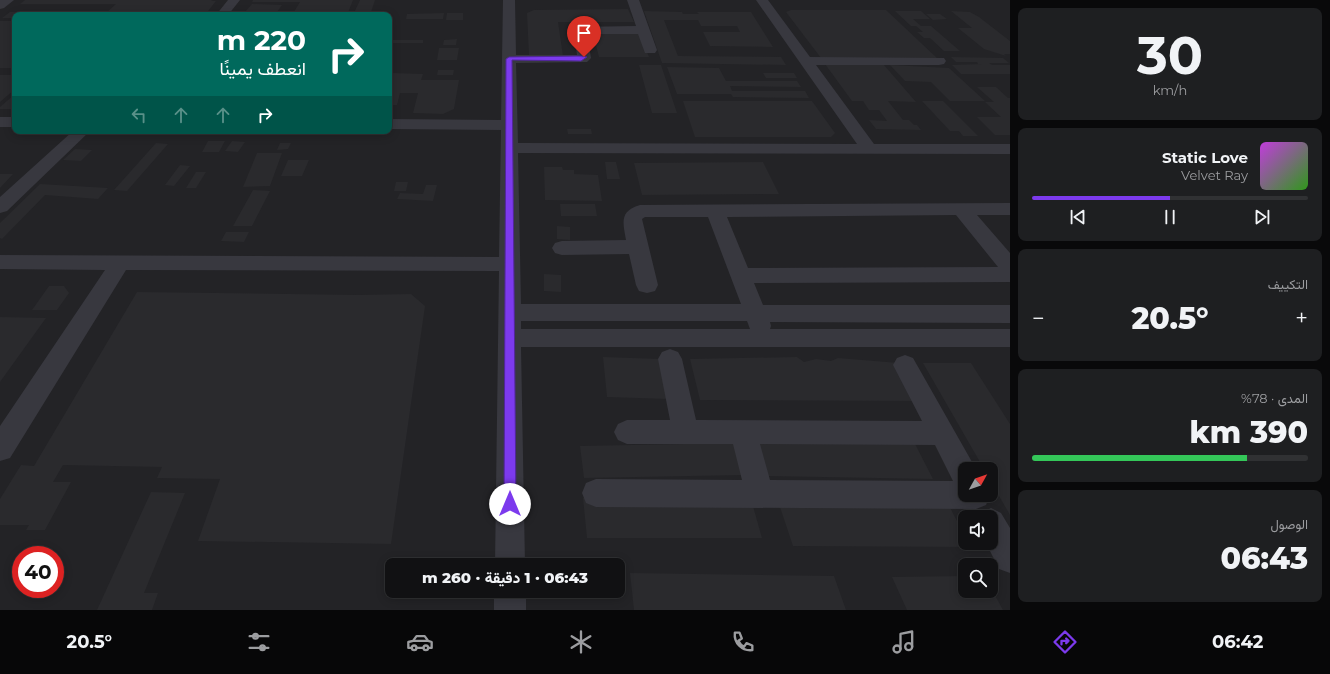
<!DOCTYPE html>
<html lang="ar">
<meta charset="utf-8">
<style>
:root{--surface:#111113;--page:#1e1f21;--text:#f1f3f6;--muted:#9c9da0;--line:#303133;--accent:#7c3aed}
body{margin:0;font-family:Montserrat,Vazirmatn,sans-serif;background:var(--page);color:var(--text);direction:rtl;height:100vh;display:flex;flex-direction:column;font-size:15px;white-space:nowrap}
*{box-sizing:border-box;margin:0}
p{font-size:13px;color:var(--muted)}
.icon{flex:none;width:22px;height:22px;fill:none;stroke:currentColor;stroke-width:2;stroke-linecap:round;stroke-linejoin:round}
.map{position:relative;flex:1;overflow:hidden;direction:ltr}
.drawer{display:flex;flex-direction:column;gap:8px;padding:8px;background:#09090a;width:320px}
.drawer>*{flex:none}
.banner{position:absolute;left:12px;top:12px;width:380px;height:122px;border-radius:8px;box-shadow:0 2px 10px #0003,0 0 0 1px var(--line);direction:rtl;background:#00695c;color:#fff;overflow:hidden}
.needle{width:26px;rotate:50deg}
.fabs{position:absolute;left:958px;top:462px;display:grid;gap:8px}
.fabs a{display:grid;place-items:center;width:40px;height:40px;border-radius:8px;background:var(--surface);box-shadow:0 2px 10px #0003,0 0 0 1px var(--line);font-size:20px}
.speed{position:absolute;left:12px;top:546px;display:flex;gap:8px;font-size:20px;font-weight:700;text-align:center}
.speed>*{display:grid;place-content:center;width:52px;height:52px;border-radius:50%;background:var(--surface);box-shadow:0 2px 10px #0003,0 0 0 1px var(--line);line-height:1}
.speed .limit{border:6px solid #d22;background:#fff;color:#111}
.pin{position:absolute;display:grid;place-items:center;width:34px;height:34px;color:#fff;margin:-41px -17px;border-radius:50% 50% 50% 0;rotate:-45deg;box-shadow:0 0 4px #0007}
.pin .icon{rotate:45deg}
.me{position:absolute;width:44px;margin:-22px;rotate:0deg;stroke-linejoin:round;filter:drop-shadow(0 0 3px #0008)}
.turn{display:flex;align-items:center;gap:14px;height:84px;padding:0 20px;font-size:18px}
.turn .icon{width:52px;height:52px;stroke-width:2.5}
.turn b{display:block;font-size:28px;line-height:34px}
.lanes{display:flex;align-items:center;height:38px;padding:0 20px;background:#0003;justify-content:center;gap:20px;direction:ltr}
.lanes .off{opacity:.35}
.big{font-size:30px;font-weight:800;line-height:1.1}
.drawer .tile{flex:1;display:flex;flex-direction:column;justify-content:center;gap:6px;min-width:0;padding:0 14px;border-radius:8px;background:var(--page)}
.drawer .dial{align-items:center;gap:0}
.dial b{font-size:52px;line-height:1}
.song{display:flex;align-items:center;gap:12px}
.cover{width:48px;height:48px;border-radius:6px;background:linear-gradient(135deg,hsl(290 70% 55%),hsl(110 70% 35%))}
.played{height:4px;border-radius:2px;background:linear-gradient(90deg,var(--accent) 50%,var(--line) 50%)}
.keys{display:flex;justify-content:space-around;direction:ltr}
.heat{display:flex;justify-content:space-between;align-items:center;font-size:22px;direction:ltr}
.charge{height:6px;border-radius:3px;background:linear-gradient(90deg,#34c759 78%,var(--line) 0)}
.trip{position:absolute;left:385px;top:558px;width:240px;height:40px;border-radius:8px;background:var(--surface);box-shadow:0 2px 10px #0003,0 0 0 1px var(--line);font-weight:800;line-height:40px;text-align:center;direction:rtl}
.tabs{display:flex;height:64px;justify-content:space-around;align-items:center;background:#070708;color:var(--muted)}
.tabs .icon{width:28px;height:28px}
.tabs .selected{color:var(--accent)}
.tabs b{font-size:18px;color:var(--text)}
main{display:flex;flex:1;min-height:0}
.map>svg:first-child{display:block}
.built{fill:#232326;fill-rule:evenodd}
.building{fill:#2a2a2d}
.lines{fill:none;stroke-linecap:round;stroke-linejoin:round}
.minor{fill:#38383f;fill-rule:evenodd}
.route{fill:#7c3aed;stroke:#51269a}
</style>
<main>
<section class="drawer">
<div class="tile dial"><b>30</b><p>km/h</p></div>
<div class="tile">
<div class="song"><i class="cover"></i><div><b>Static Love</b><p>Velvet Ray</p></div></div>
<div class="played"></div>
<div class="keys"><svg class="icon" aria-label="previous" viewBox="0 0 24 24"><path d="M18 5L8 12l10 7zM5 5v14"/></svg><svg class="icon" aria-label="pause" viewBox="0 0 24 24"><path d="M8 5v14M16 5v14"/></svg><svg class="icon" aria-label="next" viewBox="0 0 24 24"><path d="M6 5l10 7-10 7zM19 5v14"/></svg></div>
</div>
<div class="tile"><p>التكييف</p>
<div class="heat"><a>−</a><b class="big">20.5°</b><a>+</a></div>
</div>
<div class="tile"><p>المدى · 78%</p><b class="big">390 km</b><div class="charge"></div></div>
<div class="tile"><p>الوصول</p><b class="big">06:43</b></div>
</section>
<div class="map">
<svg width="1010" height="610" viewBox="0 0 1010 610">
<rect width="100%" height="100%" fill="#171719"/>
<path class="built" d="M0,0H1010V610H0ZM15,15H389V131H15ZM965,469H991V495H965ZM965,517H991V543H965ZM21,555H55V589H21ZM392,565H618V591H392ZM965,565H991V591H965Z"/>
<path class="building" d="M25,0H213L211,1H216L205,15H41L43,13H106L116,4H20Z
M253,0H353L347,15H292L300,2H252Z
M360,0H375L370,15H353Z
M252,4L282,5L275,15L243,14Z
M628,9L634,22H558L563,56H529L527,13L534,10Z
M791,10H886L938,59L821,58L786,12Z
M644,11L682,12L683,14H699L697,12H751L773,47L710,46L703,32H740L737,26H701L698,20H664L678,56L781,57L786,65L662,63Z
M895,11H921L930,19H913L921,26H931L960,51H944L930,38H924L917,32H923L916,26H911Z
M951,11L970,12L979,17L1010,41V54H1004L1006,56L984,49L958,28H972Z
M10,12H32L29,15H15V18H2Z
M444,13L443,19H406L407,14Z
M447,13H463V20H446Z
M926,14H940L947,19L933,20Z
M0,21H15V68H0Z
M593,34H640L649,57H599Z
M457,39L456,45H443L444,40Z
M392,40H423V43H391Z
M439,48H459L457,60H437Z
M951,57L1003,58L1009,63H989L992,65H1010V74H961L952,65L983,64H978L977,62H956Z
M825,64L884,65L916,102L888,101L903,120H909L914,125H917L921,130L876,129L869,120L887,121L879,110H869L863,101H852Z
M639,65H661L677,113H652Z
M890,65L949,68L985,101H950L931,82L905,81Z
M667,67L719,68L726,81H797L801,87L730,86L732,91H805L809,98L733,97L731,94H677Z
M438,70H454L453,75H437Z
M393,73L423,74L421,80H459L454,109L443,114L413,113L418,93H400L397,105H389V86Z
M763,73H794L797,78H766Z
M0,75H15V89L0,102Z
M977,87H996L1008,98H1010V135H995L977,117H1001L985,102H994Z
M15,94V109H0V107Z
M683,101H812L835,133L831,137H695Z
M922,101H943L978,136H963L959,131H950Z
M567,129H591L592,134H568Z
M208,141H225L219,152H202Z
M232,141L245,142L238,152L225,151Z
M156,143L168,144L127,191L114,190Z
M280,143H291L288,149L277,150Z
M75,149L92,150L81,161L63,160Z
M257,153H282L270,186L243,187Z
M288,160H309L302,176H281Z
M605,162H616L620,179H607Z
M763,162L779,194L642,195L634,163Z
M180,165L190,166L174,186L165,185Z
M544,167H562L563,170H574V174L598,175L602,201L545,200Z
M196,172H206L196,188H186Z
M0,174H13L0,188Z
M396,182H408L406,191H394Z
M40,184L108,188L98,199L45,195L2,239L0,238V223Z
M426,185H437L433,201L397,199L400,193L423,194Z
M253,190L270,191L252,226H233Z
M560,204H595L597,216H561Z
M557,226L570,227V240L557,239Z
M226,232H249L244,242L221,241Z
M544,274L561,275V292L544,291Z
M49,286H64L69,293L57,310H32Z
M137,292L358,295L411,294L425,306L391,544L198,541L220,479L157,478L162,467L63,465L53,482H71L45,530H26L29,525H0V499L21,465L34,466Z
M0,317L46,318L0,382Z
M603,357L661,359L668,399L607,397Z
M797,357L804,362L816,359L831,361L838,358L899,363L920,401L700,400L690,359Z
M923,363H971L1010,424V515L991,482V469H984Z
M755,442L915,444L933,479L766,476Z
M734,443L744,475L584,478L580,446Z
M151,492L185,493L144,593H158L152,610H97Z
M583,498L751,499L762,538H587Z
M778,501L947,502L965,536V543H969L971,547L793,546Z
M630,573L834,576L846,610H634Z
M965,576V591H991V588L1003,610H907L892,577Z"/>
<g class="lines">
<path class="minor" d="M0,0H14L4,8L0,9Z
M228,0H240L228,15H216Z
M503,0H515L516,55H577L574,32L577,27L636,26L627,0H639L657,50L655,53H645L638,34H587L591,58L587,62L516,63L518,143L857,144L756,0H768L810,57L944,58L946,61L944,64L939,65H816L874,144H1010V154L518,153L521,304H741L708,217H645L642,219L658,285L655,291L647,293L639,291L636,285L629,254L562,255L555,253L552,248L555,243L562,241L626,240C623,223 619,211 640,205L1010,203V215H977L1010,253V282L754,283L763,305H1010V323L770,322L771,326L770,329H1010V347H521L525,565H495L499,271L126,270L10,458L0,461V426L105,270L0,269V255L499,257L501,130L389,129V119L501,120ZM956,215L998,267L748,268L727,217ZM521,321H747L750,329H521Z
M0,117H15V127H0Z
M73,131H90L7,211L0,213V197Z
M670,349L678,352L682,359L696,420L922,421L893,365L897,358L905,355L913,358L976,469H965V495H990L986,505L976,509L596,507L586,503L582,493L586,483L596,479L742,480L733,444H627L618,440L614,432L618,424L627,420H670L658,359L662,352ZM760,444L935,445L953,481L770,480Z
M991,508L1001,513L1010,528V573L999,569L986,543H991V517H979L981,513Z
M494,591H526V610H494Z"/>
</g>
<path class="route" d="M582,56L587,57L581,61L512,60L516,504L514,509L510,510L505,509L504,504L506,59L509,57Z"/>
</svg>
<div class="fabs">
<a><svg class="needle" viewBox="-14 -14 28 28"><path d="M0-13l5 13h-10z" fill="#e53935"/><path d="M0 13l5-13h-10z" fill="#9c9da0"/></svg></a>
<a><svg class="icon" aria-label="sound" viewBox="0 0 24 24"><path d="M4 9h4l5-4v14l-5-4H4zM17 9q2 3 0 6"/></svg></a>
<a><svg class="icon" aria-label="search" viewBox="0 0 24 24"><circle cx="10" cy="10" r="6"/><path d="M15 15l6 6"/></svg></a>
</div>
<div class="speed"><div class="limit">40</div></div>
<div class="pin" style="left:584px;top:57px;background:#d93025"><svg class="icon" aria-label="arrive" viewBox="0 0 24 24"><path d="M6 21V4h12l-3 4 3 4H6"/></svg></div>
<svg class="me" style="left:510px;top:504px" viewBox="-20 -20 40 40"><circle r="19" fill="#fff"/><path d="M0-13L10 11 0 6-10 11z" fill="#7c3aed"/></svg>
<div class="trip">06:43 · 1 دقيقة · 260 m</div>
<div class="banner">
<div class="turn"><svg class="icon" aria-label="right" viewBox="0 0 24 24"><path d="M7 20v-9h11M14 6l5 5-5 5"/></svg><div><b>220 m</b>انعطف يمينًا</div></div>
<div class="lanes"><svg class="icon off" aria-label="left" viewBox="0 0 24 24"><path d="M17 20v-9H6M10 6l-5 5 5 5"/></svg><svg class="icon off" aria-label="ahead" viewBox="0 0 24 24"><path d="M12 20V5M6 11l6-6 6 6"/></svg><svg class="icon off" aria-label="ahead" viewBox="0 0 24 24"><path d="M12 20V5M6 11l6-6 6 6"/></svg><svg class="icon" aria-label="right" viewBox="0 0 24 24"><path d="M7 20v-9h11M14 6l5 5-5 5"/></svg></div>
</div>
</div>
</main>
<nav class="tabs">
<b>06:42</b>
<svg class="icon selected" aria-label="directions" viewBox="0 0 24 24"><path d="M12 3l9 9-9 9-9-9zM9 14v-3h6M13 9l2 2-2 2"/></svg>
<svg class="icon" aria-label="music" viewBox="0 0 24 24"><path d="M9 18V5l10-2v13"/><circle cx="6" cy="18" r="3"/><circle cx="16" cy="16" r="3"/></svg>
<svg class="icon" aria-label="phone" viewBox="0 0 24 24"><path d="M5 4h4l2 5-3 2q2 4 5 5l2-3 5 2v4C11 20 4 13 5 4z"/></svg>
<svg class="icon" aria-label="climate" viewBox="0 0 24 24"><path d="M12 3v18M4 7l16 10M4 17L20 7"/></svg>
<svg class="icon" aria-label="car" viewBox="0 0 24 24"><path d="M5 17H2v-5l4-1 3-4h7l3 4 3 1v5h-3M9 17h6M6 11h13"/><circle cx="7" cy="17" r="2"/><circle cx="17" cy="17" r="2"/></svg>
<svg class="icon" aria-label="filters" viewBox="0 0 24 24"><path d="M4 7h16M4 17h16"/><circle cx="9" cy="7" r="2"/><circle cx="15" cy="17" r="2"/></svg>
<b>20.5°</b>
</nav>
